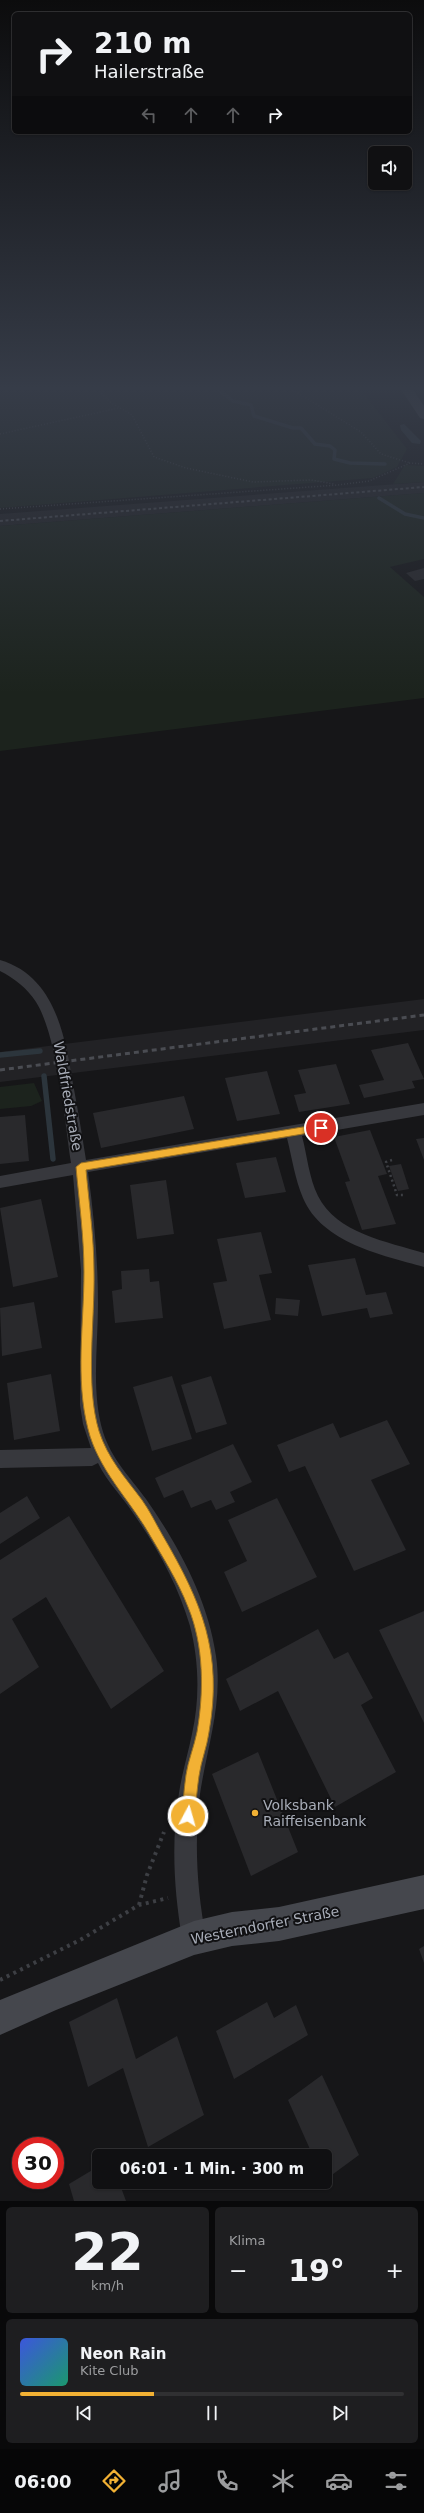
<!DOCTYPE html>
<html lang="de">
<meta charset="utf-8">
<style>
:root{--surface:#101012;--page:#1e1e20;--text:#f1f3f6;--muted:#9c9d9f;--line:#303032;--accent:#f2b134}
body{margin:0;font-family:"DejaVu Sans",sans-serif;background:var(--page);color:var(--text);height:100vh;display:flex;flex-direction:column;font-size:15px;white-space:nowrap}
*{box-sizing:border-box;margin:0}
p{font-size:13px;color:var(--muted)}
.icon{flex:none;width:22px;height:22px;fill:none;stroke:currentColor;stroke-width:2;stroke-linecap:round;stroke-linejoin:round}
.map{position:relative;height:2201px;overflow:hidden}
.panel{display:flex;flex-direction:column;gap:6px;padding:6px;background:#09090a;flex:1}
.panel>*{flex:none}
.guide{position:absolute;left:12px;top:12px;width:400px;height:122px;border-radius:6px;box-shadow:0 1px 3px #0004,0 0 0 1px var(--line);background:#101012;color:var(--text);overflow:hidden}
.buttons{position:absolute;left:368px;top:146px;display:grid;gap:8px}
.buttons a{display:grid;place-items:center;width:44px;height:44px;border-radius:6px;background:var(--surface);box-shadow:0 1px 3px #0004,0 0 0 1px var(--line);font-size:20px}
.speed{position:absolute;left:12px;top:2137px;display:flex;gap:8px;font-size:20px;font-weight:700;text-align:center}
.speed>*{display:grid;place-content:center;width:52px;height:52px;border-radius:50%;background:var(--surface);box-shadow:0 1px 3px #0004,0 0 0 1px var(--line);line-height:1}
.speed .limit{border:6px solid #d22;background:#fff;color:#111}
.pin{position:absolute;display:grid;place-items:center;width:34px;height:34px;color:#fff;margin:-17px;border:2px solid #fff;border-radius:50%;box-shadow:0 1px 4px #0007}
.me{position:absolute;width:44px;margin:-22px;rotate:6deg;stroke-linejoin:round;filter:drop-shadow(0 0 3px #0008)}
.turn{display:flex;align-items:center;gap:14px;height:84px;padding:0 16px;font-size:18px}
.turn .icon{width:52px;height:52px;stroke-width:2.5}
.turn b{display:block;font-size:28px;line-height:34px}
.lanes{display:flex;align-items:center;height:38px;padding:0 16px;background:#0003;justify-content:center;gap:20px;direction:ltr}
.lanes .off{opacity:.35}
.big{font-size:30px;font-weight:800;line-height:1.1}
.panel .card{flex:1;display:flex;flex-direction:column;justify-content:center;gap:6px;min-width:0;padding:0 14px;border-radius:6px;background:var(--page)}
.panel .dial{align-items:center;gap:0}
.dial b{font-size:52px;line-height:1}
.song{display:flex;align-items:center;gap:12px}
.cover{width:48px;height:48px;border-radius:6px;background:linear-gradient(135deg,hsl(230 70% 55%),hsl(160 70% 35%))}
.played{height:4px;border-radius:2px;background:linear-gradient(90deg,var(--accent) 35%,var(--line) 35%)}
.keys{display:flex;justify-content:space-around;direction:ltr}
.heat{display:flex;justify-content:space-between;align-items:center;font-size:22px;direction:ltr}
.panel .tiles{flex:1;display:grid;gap:6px;grid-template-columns:1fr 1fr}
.card:last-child{grid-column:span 2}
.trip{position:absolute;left:92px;top:2149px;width:240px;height:40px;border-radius:6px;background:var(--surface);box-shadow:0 1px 3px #0004,0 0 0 1px var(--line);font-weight:800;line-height:40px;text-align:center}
.tabs{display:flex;height:64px;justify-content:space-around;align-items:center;background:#060607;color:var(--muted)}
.tabs .icon{width:28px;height:28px}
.tabs .on{color:var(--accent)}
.tabs b{font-size:18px;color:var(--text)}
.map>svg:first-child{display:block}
.built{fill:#222225}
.green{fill:#1c231d}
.water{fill:#2c353c}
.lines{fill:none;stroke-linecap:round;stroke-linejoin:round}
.stream-far1{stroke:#2c353c;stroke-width:3.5}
.stream{stroke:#2c353c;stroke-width:5.5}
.building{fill:#29292c}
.path-far2{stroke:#3d3f44;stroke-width:1.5;stroke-dasharray:1 2;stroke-linecap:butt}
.path-far1{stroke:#3d3f44;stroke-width:2.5;stroke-dasharray:2 3;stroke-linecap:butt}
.path{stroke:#3d3f44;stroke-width:4;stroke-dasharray:3 4.5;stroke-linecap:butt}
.street{fill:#37383d;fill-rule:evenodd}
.secondary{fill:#45474d;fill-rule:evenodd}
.rail-far1{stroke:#4a4c52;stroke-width:2;stroke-dasharray:3 2.5;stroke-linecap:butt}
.rail{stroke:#4a4c52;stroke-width:3;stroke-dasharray:5 4;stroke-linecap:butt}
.route{fill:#f2b134;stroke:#9d7322}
.poi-dot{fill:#f2b134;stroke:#111113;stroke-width:1.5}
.labels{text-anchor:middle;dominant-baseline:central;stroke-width:4;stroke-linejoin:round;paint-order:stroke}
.near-street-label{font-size:14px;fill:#a8adb8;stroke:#111113}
.near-poi-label{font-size:14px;fill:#a8adb8;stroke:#111113;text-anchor:start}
</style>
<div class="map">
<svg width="424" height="2201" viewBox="0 0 424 2201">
<rect width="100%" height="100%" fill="#161618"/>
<path class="built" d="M424,482V493L0,526V514Z
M424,999V1030L0,1082V1052Z"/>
<path class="green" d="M0,385H360L361,390L407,449L397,467L373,478L0,508Z
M405,465L424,466V482L393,484Z
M424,493V559L390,567L424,597V698L0,751V526Z
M34,1083L42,1101L31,1106L0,1109V1087Z"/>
<path class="water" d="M404,424L421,441L420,444L412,443L401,430L400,425Z"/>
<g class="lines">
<path class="stream-far1" d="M212,385L233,401L251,405L254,416L293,428H301L315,444L330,446L335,450L334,459L350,463L385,464
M379,498L405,514L424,518"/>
<path class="stream" d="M0,1055L40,1051
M44,1076L53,1159"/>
</g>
<path class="building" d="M424,568V579L415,581L406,573Z
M408,1043L424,1079L412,1081L415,1088L364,1098L359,1085L384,1080L371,1050Z
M336,1064L350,1104L299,1112L294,1095L306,1093L298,1070Z
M267,1071L280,1114L237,1121L225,1078Z
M184,1096L194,1129L101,1148L93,1113Z
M25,1115L29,1161L0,1164V1117Z
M370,1130L387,1174L378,1176L396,1224L362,1230L345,1182L350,1181L334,1137Z
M424,1138V1160L416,1139Z
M276,1157L286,1192L245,1198L236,1163Z
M401,1164L409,1189L398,1191L389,1166Z
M166,1180L174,1234L137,1239L130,1185Z
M41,1199L58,1277L13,1287L0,1208Z
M261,1232L272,1273L259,1275L271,1320L224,1329L213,1283L227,1281L217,1239Z
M355,1258L366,1295L386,1292L393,1314L370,1318L367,1308L322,1316L308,1265Z
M149,1269L150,1282L159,1281L163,1318L115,1323L112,1291L122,1289L121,1271Z
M276,1298L300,1300L298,1316L275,1314Z
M34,1302L42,1348L2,1356L0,1308Z
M51,1374L60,1431L14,1440L7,1383Z
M172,1376L192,1439L152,1451L133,1387Z
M211,1376L227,1424L196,1433L181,1385Z
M387,1420L410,1464L371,1480L406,1550L354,1571L305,1466L289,1472L277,1445L333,1423L340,1438Z
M233,1444L252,1482L230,1492L235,1502L216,1510L211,1500L191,1508L183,1490L164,1498L155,1478Z
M27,1496L40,1518L0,1544V1513Z
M277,1498L317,1577L242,1612L224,1572L247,1561L228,1520Z
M69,1516L164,1671L111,1709L46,1597L12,1619L39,1667L0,1694V1560Z
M424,1611V1723L379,1630Z
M318,1629L334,1659L348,1652L373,1698L361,1705L396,1772L335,1807L278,1691L240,1711L226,1679Z
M258,1752L298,1852L251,1876L212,1774Z
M424,1946V1963L419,1949Z
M117,1998L136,2059L177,2036L204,2115L148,2147L123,2068L88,2087L69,2022Z
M267,2002L274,2018L296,2005L308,2035L234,2079L216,2031Z
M322,2075L359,2155L325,2180V2156H313L288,2100Z
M99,2166V2182H119L126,2201H74L69,2184Z"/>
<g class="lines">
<path class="path-far2" d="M93,385L110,402L132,415L154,457L186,468L253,482L311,480L334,484
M285,385L361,432L381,454L410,463
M0,434L119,408
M0,509L338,485L369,481L410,463L424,464"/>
<path class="path-far1" d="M392,1160L386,1162L397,1195H403"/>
<path class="path" d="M139,1905L147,1875L164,1832
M0,1980L80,1940L139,1905L168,1898"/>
<path class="street" d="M0,960C55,976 65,1036 73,1084C78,1110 82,1135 86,1160L424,1103V1115L302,1136C307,1155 309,1178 318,1196C336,1233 388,1242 424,1253V1267C382,1255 322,1243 303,1198C295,1179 292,1158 287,1138L88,1172C94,1216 98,1260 98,1304C98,1346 91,1392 103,1432C112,1460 130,1477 146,1499C178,1545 208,1599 216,1656C223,1704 207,1747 200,1794C194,1843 197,1890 206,1938L202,1946L194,1950L186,1946L182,1938C174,1890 171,1842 179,1793C182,1773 188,1754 192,1734C200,1699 199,1661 190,1626C178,1585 157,1547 133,1513C122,1496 107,1482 98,1463L92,1466L0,1468V1450L91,1448L83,1424L80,1405L81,1270L73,1175L0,1188V1176L71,1163C65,1122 57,1035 36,1002C28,989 14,978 0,971Z"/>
<path class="secondary" d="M398,385H410L424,406V419L420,418Z
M424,1875V1909L279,1941L232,1946L194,1955L56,2010L0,2035V2000L194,1921L232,1912L279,1907Z"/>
<path class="rail-far1" d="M0,521L424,487"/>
<path class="rail" d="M0,1070L424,1015"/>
</g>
<linearGradient id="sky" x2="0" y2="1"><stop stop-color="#0c0c0d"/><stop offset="0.56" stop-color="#363c48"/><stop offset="1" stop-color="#363c48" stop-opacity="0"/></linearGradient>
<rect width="424" height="693" fill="url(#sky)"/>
<path class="route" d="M321,1124L325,1128L321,1131L86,1170C89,1203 94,1238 94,1272C95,1320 85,1385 99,1431C108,1459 125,1477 142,1500C150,1511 156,1524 163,1536C202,1603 223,1653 209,1732C207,1747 201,1761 199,1776C197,1789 196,1803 195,1816L193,1821L188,1823L184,1821L182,1816C183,1803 184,1789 186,1775C188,1761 194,1747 197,1732C204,1692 204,1645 188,1607C178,1581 162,1556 148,1532C128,1498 98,1469 88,1429C75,1379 84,1323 84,1272C84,1237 79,1201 76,1167L81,1163Z"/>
<circle class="poi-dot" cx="255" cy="1813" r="4"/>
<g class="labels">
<g class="near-street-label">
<text transform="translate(68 1096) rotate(80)">Waldfriedstraße</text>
<text transform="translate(265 1925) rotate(-11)">Westerndorfer Straße</text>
</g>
<g class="near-poi-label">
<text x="263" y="1805">Volksbank<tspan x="263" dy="16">Raiffeisenbank</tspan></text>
</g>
</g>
</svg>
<div class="buttons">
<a><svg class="icon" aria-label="sound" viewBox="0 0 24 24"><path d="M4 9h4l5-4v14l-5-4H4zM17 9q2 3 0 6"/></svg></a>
</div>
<div class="speed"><div class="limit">30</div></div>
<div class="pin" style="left:321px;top:1128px;background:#d93025"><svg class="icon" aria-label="arrive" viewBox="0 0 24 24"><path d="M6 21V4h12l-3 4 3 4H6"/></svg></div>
<svg class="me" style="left:188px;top:1816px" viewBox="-20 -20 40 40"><circle r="17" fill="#f2b134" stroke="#fff" stroke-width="3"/><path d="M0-11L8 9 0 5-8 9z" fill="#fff"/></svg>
<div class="trip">06:01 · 1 Min. · 300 m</div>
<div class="guide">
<div class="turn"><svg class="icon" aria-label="right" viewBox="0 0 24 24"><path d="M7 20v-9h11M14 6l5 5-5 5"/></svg><div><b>210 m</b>Hailerstraße</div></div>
<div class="lanes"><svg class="icon off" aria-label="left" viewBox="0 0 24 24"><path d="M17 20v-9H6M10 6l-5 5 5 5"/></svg><svg class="icon off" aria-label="ahead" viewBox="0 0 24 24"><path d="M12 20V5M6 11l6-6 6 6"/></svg><svg class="icon off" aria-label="ahead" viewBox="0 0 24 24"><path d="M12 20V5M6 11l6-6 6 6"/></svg><svg class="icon" aria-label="right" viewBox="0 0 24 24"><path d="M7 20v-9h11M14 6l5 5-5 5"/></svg></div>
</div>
</div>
<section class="panel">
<div class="tiles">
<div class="card dial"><b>22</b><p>km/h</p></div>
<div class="card"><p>Klima</p>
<div class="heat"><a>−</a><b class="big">19°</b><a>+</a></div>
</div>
<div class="card">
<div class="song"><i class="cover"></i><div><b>Neon Rain</b><p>Kite Club</p></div></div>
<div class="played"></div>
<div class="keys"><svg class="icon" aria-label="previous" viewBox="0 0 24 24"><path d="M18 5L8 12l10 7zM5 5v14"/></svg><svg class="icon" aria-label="pause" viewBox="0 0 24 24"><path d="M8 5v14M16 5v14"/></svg><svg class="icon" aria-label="next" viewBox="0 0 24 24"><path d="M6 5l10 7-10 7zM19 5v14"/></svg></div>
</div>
</div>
</section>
<nav class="tabs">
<b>06:00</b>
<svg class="icon on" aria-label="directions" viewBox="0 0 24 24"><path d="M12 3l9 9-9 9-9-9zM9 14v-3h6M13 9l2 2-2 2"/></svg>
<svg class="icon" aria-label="music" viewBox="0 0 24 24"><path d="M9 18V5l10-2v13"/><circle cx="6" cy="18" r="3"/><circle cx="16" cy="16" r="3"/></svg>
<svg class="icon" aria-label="phone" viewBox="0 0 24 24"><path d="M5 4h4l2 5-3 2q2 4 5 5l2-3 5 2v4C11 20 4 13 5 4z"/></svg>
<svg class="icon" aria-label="climate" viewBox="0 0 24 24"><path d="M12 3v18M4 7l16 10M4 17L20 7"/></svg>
<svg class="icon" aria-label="car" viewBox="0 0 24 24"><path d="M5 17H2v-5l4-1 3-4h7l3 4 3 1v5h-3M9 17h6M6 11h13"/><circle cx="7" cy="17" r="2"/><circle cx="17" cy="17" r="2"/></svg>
<svg class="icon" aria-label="filters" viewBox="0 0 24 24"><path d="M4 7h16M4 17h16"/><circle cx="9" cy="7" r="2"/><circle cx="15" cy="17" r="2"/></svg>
</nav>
